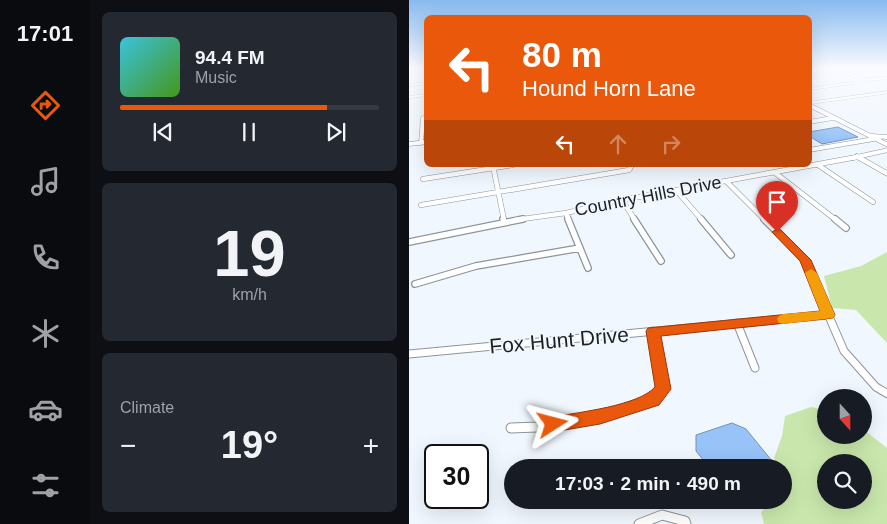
<!DOCTYPE html>
<meta charset="utf-8">
<style>
:root{--surface:#171b24;--page:#242831;--text:#f1f3f6;--muted:#9ea1a6;--line:#363941;--accent:#ea580c}
body{margin:0;font-family:Helvetica,sans-serif;background:var(--page);color:var(--text);height:100vh;display:flex;flex-direction:column;font-size:19px;white-space:nowrap}
*{box-sizing:border-box;margin:0}
p{font-size:16px;color:var(--muted)}
.icon{flex:none;width:28px;height:28px;fill:none;stroke:currentColor;stroke-width:2;stroke-linecap:round;stroke-linejoin:round}
.map{position:relative;flex:1;overflow:hidden}
.panel{display:flex;flex-direction:column;gap:12px;padding:12px;background:#0d0f14;width:319px}
.panel>*{flex:none}
.hud{position:absolute;left:15px;top:15px;width:388px;height:152px;border-radius:8px;box-shadow:0 5px 20px #0002;background:#ea580c;color:#fff;overflow:hidden}
.needle{width:32px;rotate:159deg}
.buttons{position:absolute;left:408px;top:389px;display:grid;gap:10px}
.buttons a{display:grid;place-items:center;width:55px;height:55px;border-radius:50%;background:var(--surface);box-shadow:0 5px 20px #0002;font-size:25px}
.speed{position:absolute;left:15px;top:444px;display:flex;gap:10px;font-size:25px;font-weight:700;text-align:center}
.speed>*{display:grid;place-content:center;width:65px;height:65px;border-radius:50%;background:var(--surface);box-shadow:0 5px 20px #0002;line-height:1}
.speed .limit{border:2px solid #111;border-radius:8px;background:#fff;color:#111}
.pin{position:absolute;display:grid;place-items:center;width:42px;height:42px;color:#fff;margin:-51px -21px;border-radius:50% 50% 50% 0;rotate:-45deg;box-shadow:0 0 5px #0007}
.pin .icon{rotate:45deg}
.me{position:absolute;width:55px;margin:-28px;rotate:81deg;stroke-linejoin:round;filter:drop-shadow(0 0 4px #0008)}
.turn{display:flex;align-items:center;gap:18px;height:105px;padding:0 15px;font-size:22px}
.turn .icon{width:65px;height:65px;stroke-width:2.5}
.turn b{display:block;font-size:35px;line-height:42px}
.lanes{display:flex;align-items:center;height:48px;padding:0 15px;background:#0003;justify-content:center;gap:25px;direction:ltr}
.lanes .off{opacity:.35}
.big{font-size:38px;font-weight:700;line-height:1.1}
.panel .tile{flex:1;display:flex;flex-direction:column;justify-content:center;gap:8px;min-width:0;padding:0 18px;border-radius:8px;background:var(--page)}
.panel .dial{align-items:center;gap:0}
.dial b{font-size:65px;line-height:1}
.song{display:flex;align-items:center;gap:15px}
.cover{width:60px;height:60px;border-radius:8px;background:linear-gradient(135deg,hsl(190 70% 55%),hsl(100 70% 35%))}
.played{height:5px;border-radius:2px;background:linear-gradient(90deg,var(--accent) 80%,var(--line) 80%)}
.keys{display:flex;justify-content:space-around;direction:ltr}
.heat{display:flex;justify-content:space-between;align-items:center;font-size:28px;direction:ltr}
.trip{position:absolute;left:95px;top:459px;width:288px;height:50px;border-radius:25px;background:var(--surface);box-shadow:0 5px 20px #0002;font-weight:700;line-height:50px;text-align:center}
main{display:flex;flex:1;min-height:0}
.menu{display:flex;flex-direction:column;width:90px;justify-content:space-around;align-items:center;background:#090b0e;color:var(--muted)}
.menu .icon{width:35px;height:35px}
.menu .on{color:var(--accent)}
.menu b{font-size:22px;color:var(--text)}
.map>svg:first-child{display:block}
.green{fill:#c9e7ac;fill-rule:evenodd}
.water{fill:#98c3f9;stroke:#7392b9}
.lines{fill:none;stroke-linecap:round;stroke-linejoin:round}
.minor-far5-casing{stroke:#8d949b;stroke-width:3}
.minor-far4-casing{stroke:#8d949b;stroke-width:5}
.minor-far3-casing{stroke:#8d949b;stroke-width:5.5}
.minor-far2-casing{stroke:#8d949b;stroke-width:8}
.minor-far1-casing{stroke:#8d949b;stroke-width:9}
.minor-casing{stroke:#8d949b;stroke-width:11}
.minor-far5{stroke:#fff;stroke-width:2.5}
.minor-far4{stroke:#fff;stroke-width:4}
.minor-far3{stroke:#fff;stroke-width:4.5}
.minor-far2{stroke:#fff;stroke-width:5.5}
.minor-far1{stroke:#fff;stroke-width:7}
.minor{stroke:#fff;stroke-width:9}
.route{fill:#ea580c;stroke:#983908}
.slow{fill:#f59e0b}
.labels{text-anchor:middle;dominant-baseline:central;stroke-width:4;stroke-linejoin:round;paint-order:stroke}
.street-label{font-size:18px;fill:#1e2124;stroke:#f1f7fe}
.near-street-label{font-size:21px;fill:#1e2124;stroke:#f1f7fe}
</style>
<main>
<nav class="menu">
<b>17:01</b>
<svg class="icon on" aria-label="directions" viewBox="0 0 24 24"><path d="M12 3l9 9-9 9-9-9zM9 14v-3h6M13 9l2 2-2 2"/></svg>
<svg class="icon" aria-label="music" viewBox="0 0 24 24"><path d="M9 18V5l10-2v13"/><circle cx="6" cy="18" r="3"/><circle cx="16" cy="16" r="3"/></svg>
<svg class="icon" aria-label="phone" viewBox="0 0 24 24"><path d="M5 4h4l2 5-3 2q2 4 5 5l2-3 5 2v4C11 20 4 13 5 4z"/></svg>
<svg class="icon" aria-label="climate" viewBox="0 0 24 24"><path d="M12 3v18M4 7l16 10M4 17L20 7"/></svg>
<svg class="icon" aria-label="car" viewBox="0 0 24 24"><path d="M5 17H2v-5l4-1 3-4h7l3 4 3 1v5h-3M9 17h6M6 11h13"/><circle cx="7" cy="17" r="2"/><circle cx="17" cy="17" r="2"/></svg>
<svg class="icon" aria-label="filters" viewBox="0 0 24 24"><path d="M4 7h16M4 17h16"/><circle cx="9" cy="7" r="2"/><circle cx="15" cy="17" r="2"/></svg>
</nav>
<section class="panel">
<div class="tile">
<div class="song"><i class="cover"></i><div><b>94.4 FM</b><p>Music</p></div></div>
<div class="played"></div>
<div class="keys"><svg class="icon" aria-label="previous" viewBox="0 0 24 24"><path d="M18 5L8 12l10 7zM5 5v14"/></svg><svg class="icon" aria-label="pause" viewBox="0 0 24 24"><path d="M8 5v14M16 5v14"/></svg><svg class="icon" aria-label="next" viewBox="0 0 24 24"><path d="M6 5l10 7-10 7zM19 5v14"/></svg></div>
</div>
<div class="tile dial"><b>19</b><p>km/h</p></div>
<div class="tile"><p>Climate</p>
<div class="heat"><a>−</a><b class="big">19°</b><a>+</a></div>
</div>
</section>
<div class="map">
<svg width="479" height="524" viewBox="0 0 479 524">
<rect width="100%" height="100%" fill="#f1f7fe"/>
<path class="green" d="M478,252V343L447,310L423,308L415,276L452,266Z
M402,407L416,410V435H454V429L478,448V524H355L352,512L355,509L354,500H374V468L366,467L367,462L365,458L373,436L376,416ZM454,462V500H416V462Z"/>
<path class="water" d="M429,127L449,137L413,144L400,136V132Z
M323,423L337,429L363,461L360,467H300L287,451V435Z"/>
<g class="lines">
<defs>
<path id="minor-far5" d="M470,68L438,73L458,80L479,78
M400,77L422,74
M0,85L18,83
M400,89L443,83
M0,97L18,95
M400,103L479,92
M400,105L406,108"/>
<path id="minor-far4" d="M404,107L479,145
M400,122L424,118
M463,136L479,137
M12,143L14,118
M0,144L18,142
M400,150L465,139
M448,156L451,158
M443,158L479,150"/>
<path id="minor-far3" d="M449,157L479,174
M409,165L464,202
M84,166L95,220
M365,172L427,220
M14,179L104,165
M317,181L356,220
M267,190L293,220
M213,200L226,220
M12,205L220,170L223,165
M157,213L160,220
M106,220L157,213L213,200L448,157"/>
<path id="minor-far2" d="M94,219L95,222
M159,219L179,268
M225,219L252,261
M292,219L322,255
M355,219L396,260L413,299
M426,219L437,228
M0,242L114,219
M6,284L67,266L171,248"/>
<path id="minor-far1" d="M412,298L435,351L467,387L479,394
M328,323L346,368
M244,331L254,389L245,399
M0,354L419,315"/>
<path id="minor" d="M102,428L128,427L191,417L246,398
M230,524L253,515L276,521L277,524"/>
</defs>
<use href="#minor-far5" class="minor-far5-casing"/>
<use href="#minor-far4" class="minor-far4-casing"/>
<use href="#minor-far3" class="minor-far3-casing"/>
<use href="#minor-far2" class="minor-far2-casing"/>
<use href="#minor-far1" class="minor-far1-casing"/>
<use href="#minor" class="minor-casing"/>
<use href="#minor-far5" class="minor-far5"/>
<use href="#minor-far4" class="minor-far4"/>
<use href="#minor-far3" class="minor-far3"/>
<use href="#minor-far2" class="minor-far2"/>
<use href="#minor-far1" class="minor-far1"/>
<use href="#minor" class="minor"/>
</g>
<linearGradient id="sky" x2="0" y2="1"><stop stop-color="#88baef"/><stop offset="0.48" stop-color="#f9fbff"/><stop offset="1" stop-color="#f9fbff" stop-opacity="0"/></linearGradient>
<rect width="479" height="141" fill="url(#sky)"/>
<path class="route" d="M368,229L372,230L402,260L426,315L424,318L252,336L262,389L250,405L191,424L144,432L138,430L136,424L138,419L144,417C170,412 229,406 246,387L237,331L239,328L411,311L391,261L363,232Z"/>
<path class="slow" d="M402,269L408,273L426,315L424,318L374,324L370,323L368,319L370,316L374,314L411,311L396,273Z"/>
<g class="labels">
<g class="street-label">
<text transform="translate(239 196) rotate(-11)">Country Hills Drive</text>
</g>
<g class="near-street-label">
<text transform="translate(150 340) rotate(-5)">Fox Hunt Drive</text>
</g>
</g>
</svg>
<div class="buttons">
<a><svg class="needle" viewBox="-14 -14 28 28"><path d="M0-13l5 13h-10z" fill="#e53935"/><path d="M0 13l5-13h-10z" fill="#9ea1a6"/></svg></a>
<a><svg class="icon" aria-label="search" viewBox="0 0 24 24"><circle cx="10" cy="10" r="6"/><path d="M15 15l6 6"/></svg></a>
</div>
<div class="speed"><div class="limit">30</div></div>
<div class="pin" style="left:368px;top:232px;background:#d93025"><svg class="icon" aria-label="arrive" viewBox="0 0 24 24"><path d="M6 21V4h12l-3 4 3 4H6"/></svg></div>
<svg class="me" style="left:144px;top:424px" viewBox="-20 -20 40 40"><path d="M0-17L14 15 0 8-14 15z" fill="#ea580c" stroke="#fff" stroke-width="4"/></svg>
<div class="trip">17:03 · 2 min · 490 m</div>
<div class="hud">
<div class="turn"><svg class="icon" aria-label="left" viewBox="0 0 24 24"><path d="M17 20v-9H6M10 6l-5 5 5 5"/></svg><div><b>80 m</b>Hound Horn Lane</div></div>
<div class="lanes"><svg class="icon" aria-label="left" viewBox="0 0 24 24"><path d="M17 20v-9H6M10 6l-5 5 5 5"/></svg><svg class="icon off" aria-label="ahead" viewBox="0 0 24 24"><path d="M12 20V5M6 11l6-6 6 6"/></svg><svg class="icon off" aria-label="right" viewBox="0 0 24 24"><path d="M7 20v-9h11M14 6l5 5-5 5"/></svg></div>
</div>
</div>
</main>
